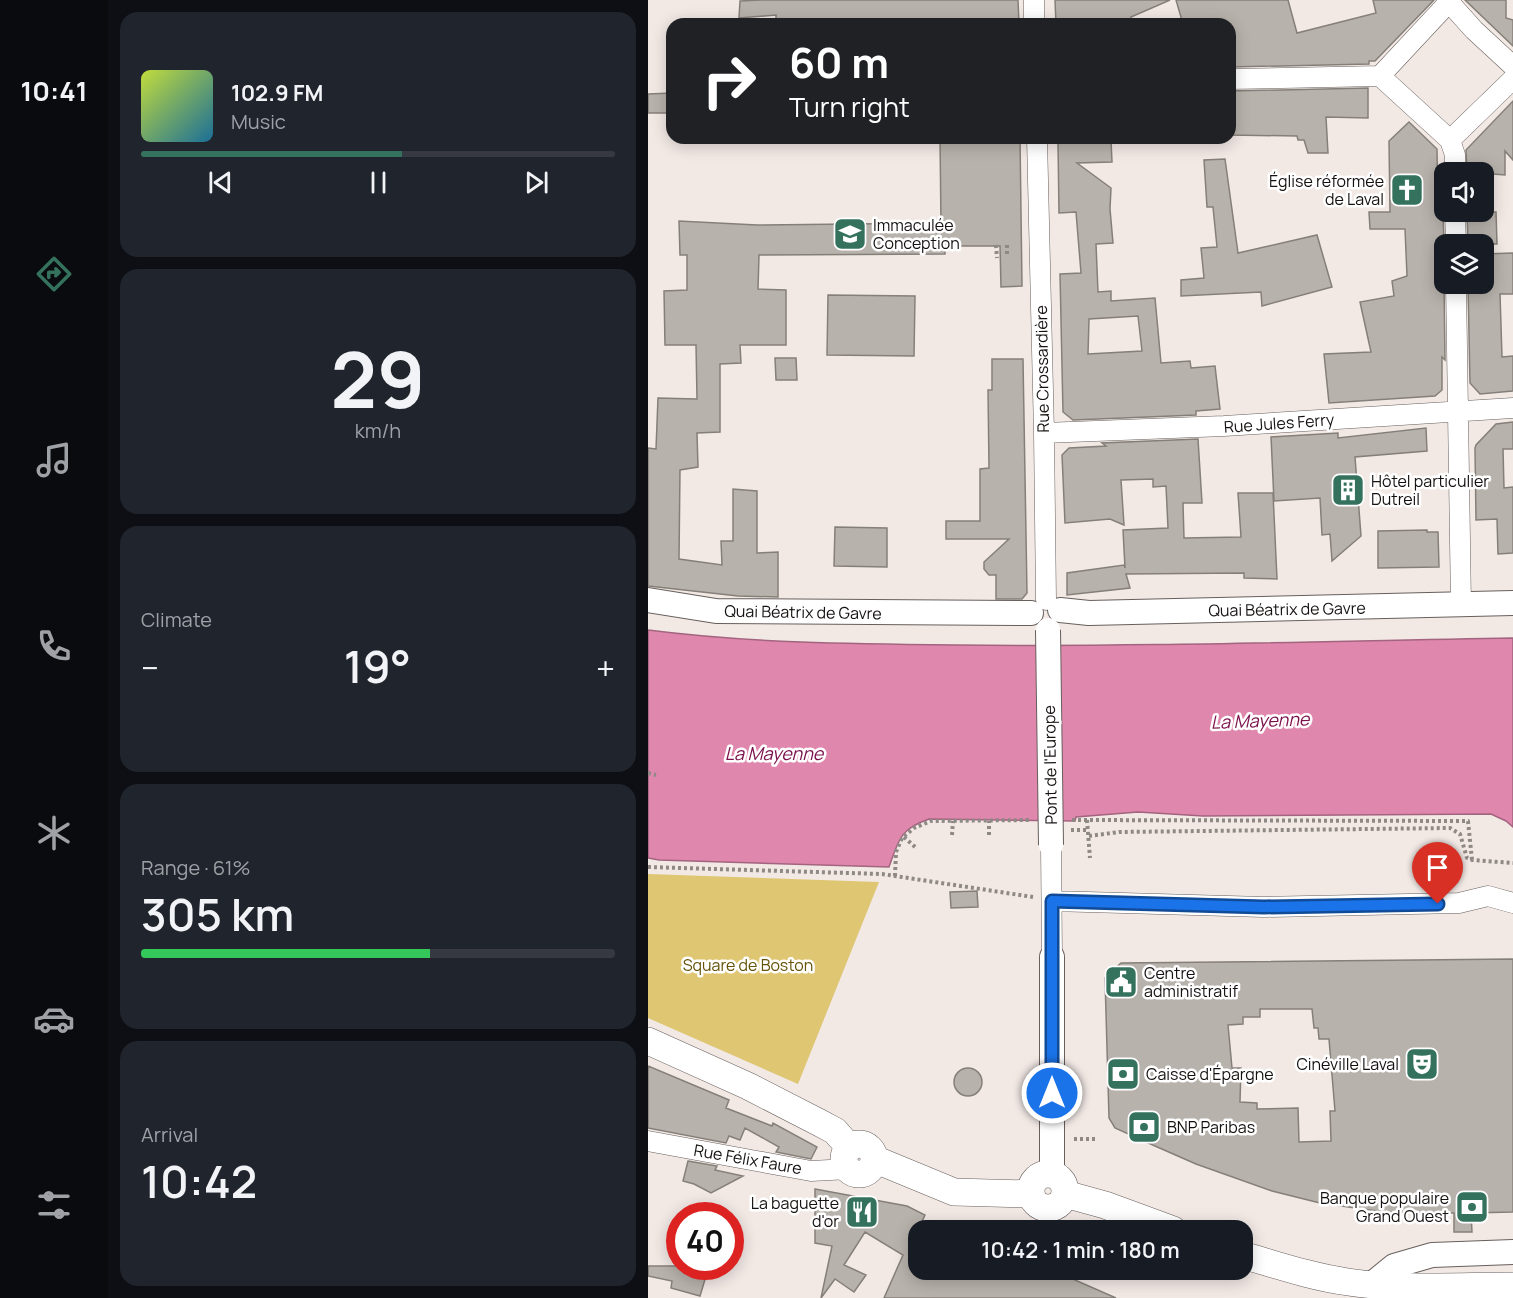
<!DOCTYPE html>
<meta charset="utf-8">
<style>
:root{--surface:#171b24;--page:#20242c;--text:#f1f3f6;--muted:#9ea1a6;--line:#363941;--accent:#35725e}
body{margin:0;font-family:Manrope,sans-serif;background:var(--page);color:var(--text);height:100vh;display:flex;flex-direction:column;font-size:22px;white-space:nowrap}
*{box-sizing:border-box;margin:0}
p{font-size:20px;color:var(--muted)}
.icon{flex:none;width:33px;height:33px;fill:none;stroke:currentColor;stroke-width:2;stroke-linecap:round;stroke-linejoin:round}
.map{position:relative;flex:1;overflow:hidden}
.details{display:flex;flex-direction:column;gap:12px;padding:12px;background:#0d0f14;width:540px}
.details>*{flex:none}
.guide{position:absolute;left:18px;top:18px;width:570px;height:126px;border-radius:18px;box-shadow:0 3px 15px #0003;background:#202124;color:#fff;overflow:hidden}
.controls{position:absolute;left:786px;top:162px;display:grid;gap:12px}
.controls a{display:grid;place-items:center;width:60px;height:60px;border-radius:12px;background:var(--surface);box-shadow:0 3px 15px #0003;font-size:30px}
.speed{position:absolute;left:18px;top:1202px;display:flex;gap:12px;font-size:30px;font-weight:700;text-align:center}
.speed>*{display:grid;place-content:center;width:78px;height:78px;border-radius:50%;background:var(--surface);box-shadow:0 3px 15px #0003;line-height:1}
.speed .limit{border:9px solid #d22;background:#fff;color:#111}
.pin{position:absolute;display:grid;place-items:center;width:51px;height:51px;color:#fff;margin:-62px -26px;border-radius:50% 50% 50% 0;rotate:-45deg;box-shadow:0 0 6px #0007}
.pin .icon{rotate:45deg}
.me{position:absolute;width:66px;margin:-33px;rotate:0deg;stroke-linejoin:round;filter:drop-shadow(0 0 4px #0008)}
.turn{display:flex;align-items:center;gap:21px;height:126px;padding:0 24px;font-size:27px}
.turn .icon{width:78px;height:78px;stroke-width:2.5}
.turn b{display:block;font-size:42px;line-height:51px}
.big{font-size:45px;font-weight:600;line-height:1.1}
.details .widget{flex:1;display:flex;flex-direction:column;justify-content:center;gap:9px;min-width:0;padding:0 21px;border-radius:18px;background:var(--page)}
.details .dial{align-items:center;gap:0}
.dial b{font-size:78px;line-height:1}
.song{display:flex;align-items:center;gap:18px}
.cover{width:72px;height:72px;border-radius:9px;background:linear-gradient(135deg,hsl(70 70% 55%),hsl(200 70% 35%))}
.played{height:6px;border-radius:3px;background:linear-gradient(90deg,var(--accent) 55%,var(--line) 55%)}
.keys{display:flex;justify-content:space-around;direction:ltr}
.heat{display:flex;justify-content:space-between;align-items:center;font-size:33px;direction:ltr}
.charge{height:9px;border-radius:4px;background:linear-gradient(90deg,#34c759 61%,var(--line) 0)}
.trip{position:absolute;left:260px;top:1220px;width:345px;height:60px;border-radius:18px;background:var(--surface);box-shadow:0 3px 15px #0003;font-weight:600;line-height:60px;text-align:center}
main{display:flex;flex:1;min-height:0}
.dock{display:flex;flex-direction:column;width:108px;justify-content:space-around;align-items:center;background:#090b0e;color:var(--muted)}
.dock .icon{width:42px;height:42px}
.dock .selected{color:var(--accent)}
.dock b{font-size:27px;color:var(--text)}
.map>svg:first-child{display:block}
.green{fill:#dfc672}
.water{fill:#e087ae;stroke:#a3647f;stroke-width:1.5}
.building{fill:#b8b2ac;stroke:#857f79;stroke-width:1.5;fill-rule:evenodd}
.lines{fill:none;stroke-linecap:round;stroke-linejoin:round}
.minor-casing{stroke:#675f5c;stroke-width:21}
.tertiary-casing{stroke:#675f5c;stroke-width:26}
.secondary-casing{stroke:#675f5c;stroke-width:28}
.path{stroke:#8f8986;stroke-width:4;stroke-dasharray:3 3;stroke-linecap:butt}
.minor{stroke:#fff;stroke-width:20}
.tertiary{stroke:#fff;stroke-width:24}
.secondary{stroke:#fff;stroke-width:27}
.tertiary-bridge-casing{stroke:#675f5c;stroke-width:26;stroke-linecap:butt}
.tertiary-bridge{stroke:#fff;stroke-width:24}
.route-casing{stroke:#114b97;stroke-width:15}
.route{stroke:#1a73e8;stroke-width:10}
.labels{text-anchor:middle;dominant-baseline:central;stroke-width:5;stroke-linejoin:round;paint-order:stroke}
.poi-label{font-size:16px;fill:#141110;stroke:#fff;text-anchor:start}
.street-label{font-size:16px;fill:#141110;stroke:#fff}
.park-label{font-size:16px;fill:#655307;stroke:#fff}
.water-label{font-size:18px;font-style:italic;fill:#7b114c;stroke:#fff}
</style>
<main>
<nav class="dock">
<b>10:41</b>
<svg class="icon selected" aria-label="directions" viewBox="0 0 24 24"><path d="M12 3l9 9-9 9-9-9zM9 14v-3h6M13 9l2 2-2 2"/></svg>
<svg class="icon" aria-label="music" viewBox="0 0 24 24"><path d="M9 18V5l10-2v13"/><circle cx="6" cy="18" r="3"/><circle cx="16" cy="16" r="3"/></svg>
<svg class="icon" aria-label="phone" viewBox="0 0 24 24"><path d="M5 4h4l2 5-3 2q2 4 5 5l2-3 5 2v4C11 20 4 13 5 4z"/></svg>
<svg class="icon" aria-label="climate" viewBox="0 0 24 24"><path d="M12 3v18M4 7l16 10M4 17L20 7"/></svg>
<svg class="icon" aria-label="car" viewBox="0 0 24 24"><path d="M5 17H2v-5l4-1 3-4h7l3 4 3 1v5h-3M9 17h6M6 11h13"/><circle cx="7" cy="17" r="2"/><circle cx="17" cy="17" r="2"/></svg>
<svg class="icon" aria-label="filters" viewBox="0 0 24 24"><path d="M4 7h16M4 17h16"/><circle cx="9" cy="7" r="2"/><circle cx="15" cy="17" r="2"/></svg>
</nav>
<section class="details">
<div class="widget">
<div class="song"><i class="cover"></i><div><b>102.9 FM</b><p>Music</p></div></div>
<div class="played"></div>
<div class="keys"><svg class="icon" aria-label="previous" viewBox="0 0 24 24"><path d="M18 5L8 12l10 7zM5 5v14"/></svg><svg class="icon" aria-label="pause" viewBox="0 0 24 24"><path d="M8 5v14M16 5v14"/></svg><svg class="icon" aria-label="next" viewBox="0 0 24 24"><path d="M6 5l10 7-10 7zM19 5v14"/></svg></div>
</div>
<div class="widget dial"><b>29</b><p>km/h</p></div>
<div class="widget"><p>Climate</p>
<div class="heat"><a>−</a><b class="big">19°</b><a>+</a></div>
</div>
<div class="widget"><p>Range · 61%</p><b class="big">305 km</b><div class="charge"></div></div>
<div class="widget"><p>Arrival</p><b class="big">10:42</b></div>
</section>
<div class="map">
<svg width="865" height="1298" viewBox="0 0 865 1298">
<rect width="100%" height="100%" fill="#f2e9e5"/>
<path class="green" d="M0,874L231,882L150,1084L0,1018Z"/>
<path class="water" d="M0,630C102,643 204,644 308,645C493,647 679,641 865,638V827L858,821L843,814L555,816L490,812L428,817L427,821L281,819C252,829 251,839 241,867L11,860L0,858Z"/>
<path class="building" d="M113,0H370L371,24H128V15L91,18L92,1Z
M407,0H522L483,17L484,24H408Z
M528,0H640L649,33L728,13L725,0H786L727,61H721V64L582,67V24H535Z
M817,0H858V18L865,20V46Z
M720,88V118L678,117L680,153H660L656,140H650L649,136L582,135V91Z
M24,93V113H0V94Z
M865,101V160L857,151V175L819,172L818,150Z
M761,122L789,149L790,212H795L796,244H792L793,284H796L797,360L794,357V390L787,396L681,403L676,354L723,352L712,302L746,296L744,281L759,276L757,229H722L721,212H742L741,141Z
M292,138H372L374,286L353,287L352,246H297V254L111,255L110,289L138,290V345H92L93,363L72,364V432L49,433L50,467L32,470L31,559L74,565L73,541H85V489L109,491V553L130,552V597L90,596L0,586V448L8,449L10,398L49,399L48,345H17L16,291L39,290V255H32L31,221L109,225L293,223Z
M463,140L464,162L429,163L463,188L462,209L465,243L448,244L450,292L463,291V301L507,298L513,363L542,361L543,368L567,366L572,409L548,411V415L425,420L415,412L412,274L433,273L428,212L411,213L410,143ZM490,316L494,351L440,354L441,319Z
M577,159L590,253L669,235L684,287L614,306L613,292L533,296V280L556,278L553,248L569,247L565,207H559L556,160Z
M819,212H848L849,244H820Z
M865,253V294H852L854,357L865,356V391L832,394L822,383L820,284H836V254Z
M180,295L267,296L266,356L179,355Z
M127,358H148L149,380H128Z
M344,359H375L379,593L374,599H348V575H341L336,569V562L361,539H298V521H332V469L341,468L340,390H344Z
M865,422V449H855L856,488L865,487V553L850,554L849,519L828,520L827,448L828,445L848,424Z
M778,428L779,451L707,457L713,536L684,561L682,534L674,535L672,498L626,501L623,437L690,433V438Z
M550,439L554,503H535L536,538L593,537L590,493H625L629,579L596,578V573L478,574L482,588L419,595V573L476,565L477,568L475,530L520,528L518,486L505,487V479L473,480L476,525L462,519L417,523L414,455L421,448L458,446L454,443Z
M187,527L239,528V567L186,566Z
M779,530V532H790L791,567L730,568V531Z
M329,891L330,907L303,908L302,892Z
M865,959V1212L823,1213L824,1232H806V1213L736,1212L672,1203L624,1191L548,1164L507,1146L467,1128L461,1118L457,978L473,963ZM612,1009H664L666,1028H670L671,1039H681L687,1111H682L683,1141L651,1142L650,1108L609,1109V1103L592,1102L593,1068H584L580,1025L595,1024V1017H612Z
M0,1066L81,1100L78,1108L124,1126L125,1123L169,1147L163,1159L128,1152L131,1147L97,1128L92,1140L81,1136L78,1143L0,1128Z
M306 1082a14 14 0 1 1 28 0a14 14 0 1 1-28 0Z
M40,1161L69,1166L67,1170L95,1176L63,1193L46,1184L35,1181Z
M167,1189L259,1206L277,1215L270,1230V1269H402L468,1298H236L255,1255L217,1232L196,1265L218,1275L206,1292L187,1279L173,1298L184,1246L167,1243Z
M0,1266H61L52,1296L23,1288L24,1281L0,1276Z"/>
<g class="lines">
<defs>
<path id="minor" d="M386,0V24
M582,79L732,76
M389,138L396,433L398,600
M802,140L732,76L801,2L826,30L865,66
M802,140L865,79
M802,140L807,155V172
M807,212L808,244
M808,284L813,605
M396,433L576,426L865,408
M403,845L404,957
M404,901L616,907L811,903L840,896L865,903
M0,1141L163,1171L201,1169"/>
<path id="tertiary" d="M0,600L68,611L383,613
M412,610L441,613L865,603
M404,957V1174
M724,1284L746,1266L784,1255L865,1252"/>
<path id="secondary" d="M0,1041L100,1086L172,1123L187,1131L202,1148
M196 1159a15 15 0 1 1 30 0a15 15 0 1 1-30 0Z
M226,1159L306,1192L383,1194
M383 1191a17 17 0 1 1 34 0a17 17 0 1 1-34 0Z
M417,1194L457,1205L525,1230
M594,1255C629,1265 664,1277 700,1282C755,1290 811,1286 865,1286"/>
</defs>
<use href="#minor" class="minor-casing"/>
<use href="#tertiary" class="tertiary-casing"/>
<use href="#secondary" class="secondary-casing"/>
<path class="path" d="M348,245L349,258
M359,245V256
M0,773L8,775
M424,820L820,821L824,860
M439,820L442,858
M423,830H441
M304,835L305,821
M341,835V821
M441,836L471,832L802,828L812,834L819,858L824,860L865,863
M256,837L267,847
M0,867L234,874L385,897
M247,876L248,852L254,838L266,828L283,821L383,820
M426,1139H448"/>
<use href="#minor" class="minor"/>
<use href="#tertiary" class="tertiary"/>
<use href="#secondary" class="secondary"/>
<defs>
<path id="tertiary-bridge" d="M400,630L403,845"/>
</defs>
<use href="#tertiary-bridge" class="tertiary-bridge-casing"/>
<use href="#tertiary-bridge" class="tertiary-bridge"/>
</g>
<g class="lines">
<defs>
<path id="route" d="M404,1093V901L616,907L790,904"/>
</defs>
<use href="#route" class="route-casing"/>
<use href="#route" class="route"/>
</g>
<defs>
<symbol id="church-square" viewBox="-11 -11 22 22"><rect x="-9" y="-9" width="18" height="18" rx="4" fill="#35725e" stroke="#fff"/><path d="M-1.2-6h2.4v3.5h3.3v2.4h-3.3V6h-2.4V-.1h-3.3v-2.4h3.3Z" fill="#fff"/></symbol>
<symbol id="school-square" viewBox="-11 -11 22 22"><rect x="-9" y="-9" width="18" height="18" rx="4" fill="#35725e" stroke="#fff"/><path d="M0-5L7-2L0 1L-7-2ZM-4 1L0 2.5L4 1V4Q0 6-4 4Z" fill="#fff"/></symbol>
<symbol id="building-square" viewBox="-11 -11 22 22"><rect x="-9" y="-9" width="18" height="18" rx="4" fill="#35725e" stroke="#fff"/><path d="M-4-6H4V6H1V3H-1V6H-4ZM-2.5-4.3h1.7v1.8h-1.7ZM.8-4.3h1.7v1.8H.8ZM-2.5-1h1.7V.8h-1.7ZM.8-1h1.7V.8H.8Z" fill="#fff"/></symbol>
<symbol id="civic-square" viewBox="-11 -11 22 22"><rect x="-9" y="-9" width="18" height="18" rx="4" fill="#35725e" stroke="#fff"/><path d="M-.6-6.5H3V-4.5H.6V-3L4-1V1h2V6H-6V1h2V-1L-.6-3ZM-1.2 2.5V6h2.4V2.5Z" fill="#fff"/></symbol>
<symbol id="theatre-square" viewBox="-11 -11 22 22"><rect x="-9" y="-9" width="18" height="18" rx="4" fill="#35725e" stroke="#fff"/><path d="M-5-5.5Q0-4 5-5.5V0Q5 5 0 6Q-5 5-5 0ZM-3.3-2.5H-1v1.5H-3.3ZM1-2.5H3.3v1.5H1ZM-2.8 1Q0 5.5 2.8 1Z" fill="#fff"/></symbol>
<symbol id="bank-square" viewBox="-11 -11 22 22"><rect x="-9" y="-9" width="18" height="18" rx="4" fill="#35725e" stroke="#fff"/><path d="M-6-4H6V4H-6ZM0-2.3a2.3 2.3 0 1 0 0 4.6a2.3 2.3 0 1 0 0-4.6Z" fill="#fff"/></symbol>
<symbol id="restaurant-square" viewBox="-11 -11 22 22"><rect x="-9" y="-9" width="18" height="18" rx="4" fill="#35725e" stroke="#fff"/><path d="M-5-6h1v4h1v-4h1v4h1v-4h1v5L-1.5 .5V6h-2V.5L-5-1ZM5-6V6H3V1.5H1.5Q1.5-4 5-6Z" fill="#fff"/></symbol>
</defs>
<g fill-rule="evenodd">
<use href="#church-square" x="740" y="171" width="38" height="38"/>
<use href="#school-square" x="183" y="215" width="38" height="38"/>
<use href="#building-square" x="681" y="471" width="38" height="38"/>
<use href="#civic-square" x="454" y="963" width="38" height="38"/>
<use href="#theatre-square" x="755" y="1045" width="38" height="38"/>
<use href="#bank-square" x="456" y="1055" width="38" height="38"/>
<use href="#bank-square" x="477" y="1108" width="38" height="38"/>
<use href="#bank-square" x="805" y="1188" width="38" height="38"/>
<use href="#restaurant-square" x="195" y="1193" width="38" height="38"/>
</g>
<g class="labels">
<g class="poi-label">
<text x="736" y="181" text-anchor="end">Église réformée<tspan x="736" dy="18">de Laval</tspan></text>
<text x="225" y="225">Immaculée<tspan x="225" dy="18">Conception</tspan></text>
<text x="723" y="481">Hôtel particulier<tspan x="723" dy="18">Dutreil</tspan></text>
<text x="496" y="973">Centre<tspan x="496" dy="18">administratif</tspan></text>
<text x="751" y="1064" text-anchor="end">Cinéville Laval</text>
<text x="498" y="1074">Caisse d'Épargne</text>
<text x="519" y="1127">BNP Paribas</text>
<text x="801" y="1198" text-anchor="end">Banque populaire<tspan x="801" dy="18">Grand Ouest</tspan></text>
<text x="191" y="1203" text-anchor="end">La baguette<tspan x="191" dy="18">d'or</tspan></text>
</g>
<g class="street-label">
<text transform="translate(394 369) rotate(-91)">Rue Crossardière</text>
<text transform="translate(631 423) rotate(-4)">Rue Jules Ferry</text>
<text transform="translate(639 609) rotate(-1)">Quai Béatrix de Gavre</text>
<text transform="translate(155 612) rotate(1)">Quai Béatrix de Gavre</text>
<text transform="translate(402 765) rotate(-91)">Pont de l'Europe</text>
<text transform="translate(100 1159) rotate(10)">Rue Félix Faure</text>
</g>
<g class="park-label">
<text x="100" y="965">Square de Boston</text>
</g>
<g class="water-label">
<text transform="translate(612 720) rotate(-2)">La Mayenne</text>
<text x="126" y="753">La Mayenne</text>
</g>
</g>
</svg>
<div class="controls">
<a><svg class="icon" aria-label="sound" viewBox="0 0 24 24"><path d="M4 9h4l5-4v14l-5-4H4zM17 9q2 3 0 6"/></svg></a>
<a><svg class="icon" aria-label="layers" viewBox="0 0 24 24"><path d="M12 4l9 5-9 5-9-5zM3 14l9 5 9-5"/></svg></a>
</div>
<div class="speed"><div class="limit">40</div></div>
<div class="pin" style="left:790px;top:904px;background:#d93025"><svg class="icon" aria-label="arrive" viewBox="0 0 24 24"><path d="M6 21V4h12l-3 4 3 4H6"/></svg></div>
<svg class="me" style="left:404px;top:1093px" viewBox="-20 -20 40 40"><circle r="17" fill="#1a73e8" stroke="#fff" stroke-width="3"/><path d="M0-11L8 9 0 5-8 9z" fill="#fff"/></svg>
<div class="trip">10:42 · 1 min · 180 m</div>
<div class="guide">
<div class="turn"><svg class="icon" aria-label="right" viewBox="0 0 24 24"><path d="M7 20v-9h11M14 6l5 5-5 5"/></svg><div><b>60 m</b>Turn right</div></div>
</div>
</div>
</main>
